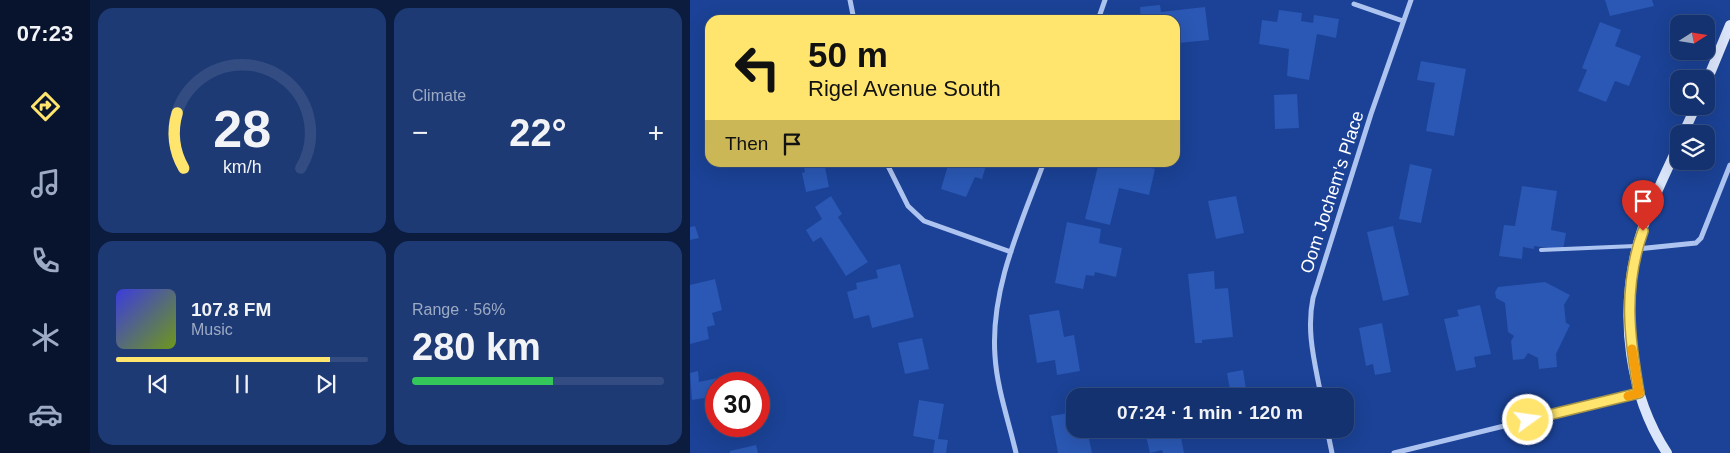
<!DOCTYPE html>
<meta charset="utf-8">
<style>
:root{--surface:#143270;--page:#1d3a75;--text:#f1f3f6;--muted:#9daac3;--line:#334d83;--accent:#ffe56d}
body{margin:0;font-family:Helvetica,sans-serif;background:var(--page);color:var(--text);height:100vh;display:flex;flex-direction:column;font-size:19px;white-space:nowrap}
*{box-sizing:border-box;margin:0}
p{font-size:16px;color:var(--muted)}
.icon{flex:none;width:28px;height:28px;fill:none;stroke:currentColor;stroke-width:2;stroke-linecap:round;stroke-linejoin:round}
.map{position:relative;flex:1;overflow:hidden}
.panel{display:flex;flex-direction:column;gap:8px;padding:8px;background:#0b1c3e;width:600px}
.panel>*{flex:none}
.banner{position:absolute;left:15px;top:15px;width:475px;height:152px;border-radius:15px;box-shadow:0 5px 20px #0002,0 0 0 1px var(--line);background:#ffe56d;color:#111;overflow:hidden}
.needle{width:32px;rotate:78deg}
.controls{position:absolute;left:980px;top:15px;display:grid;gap:10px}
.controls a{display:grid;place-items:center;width:45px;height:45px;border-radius:10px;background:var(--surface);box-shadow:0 5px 20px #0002,0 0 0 1px var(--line);font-size:25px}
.speed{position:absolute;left:15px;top:372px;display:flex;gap:10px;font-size:25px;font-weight:700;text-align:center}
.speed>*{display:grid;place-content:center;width:65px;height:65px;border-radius:50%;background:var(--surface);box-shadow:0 5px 20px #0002,0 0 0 1px var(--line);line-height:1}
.speed .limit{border:8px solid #d22;background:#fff;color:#111}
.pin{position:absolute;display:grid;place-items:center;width:42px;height:42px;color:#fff;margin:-51px -21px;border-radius:50% 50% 50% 0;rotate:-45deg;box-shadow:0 0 5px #0007}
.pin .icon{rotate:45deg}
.me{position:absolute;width:55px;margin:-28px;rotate:76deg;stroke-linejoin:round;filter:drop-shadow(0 0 4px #0008)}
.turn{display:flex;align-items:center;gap:18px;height:105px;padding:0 20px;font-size:22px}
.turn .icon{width:65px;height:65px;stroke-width:2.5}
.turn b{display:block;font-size:35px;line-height:42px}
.then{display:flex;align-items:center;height:48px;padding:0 20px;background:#0003;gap:10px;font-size:19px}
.big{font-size:38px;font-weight:700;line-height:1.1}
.panel .tile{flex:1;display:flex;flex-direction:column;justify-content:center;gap:8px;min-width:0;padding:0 18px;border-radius:15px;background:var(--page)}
.panel .dial{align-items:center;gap:0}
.dial svg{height:130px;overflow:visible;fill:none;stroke:var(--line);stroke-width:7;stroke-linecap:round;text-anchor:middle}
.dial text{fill:var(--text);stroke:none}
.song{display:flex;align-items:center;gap:15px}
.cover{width:60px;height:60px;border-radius:8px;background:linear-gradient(135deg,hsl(240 70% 55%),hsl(80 70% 35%))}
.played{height:5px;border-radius:2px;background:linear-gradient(90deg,var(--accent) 85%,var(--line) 85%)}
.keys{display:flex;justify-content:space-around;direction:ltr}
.heat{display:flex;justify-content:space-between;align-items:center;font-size:28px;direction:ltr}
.charge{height:8px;border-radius:4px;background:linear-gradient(90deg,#34c759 56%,var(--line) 0)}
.panel .tiles{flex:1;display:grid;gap:8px;grid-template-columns:repeat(2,1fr)}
.trip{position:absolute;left:376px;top:388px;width:288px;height:50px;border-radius:15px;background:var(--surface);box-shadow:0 5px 20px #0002,0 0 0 1px var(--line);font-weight:700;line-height:50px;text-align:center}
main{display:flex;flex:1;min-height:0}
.menu{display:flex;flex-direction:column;width:90px;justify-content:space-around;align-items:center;background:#08142d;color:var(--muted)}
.menu .icon{width:35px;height:35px}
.menu .selected{color:var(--accent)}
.menu b{font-size:22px;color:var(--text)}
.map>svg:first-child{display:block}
.building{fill:#2a58b4}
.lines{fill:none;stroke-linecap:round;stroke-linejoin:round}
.lane{stroke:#aec4f0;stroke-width:4}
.street{stroke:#aec4f0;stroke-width:5}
.secondary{stroke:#dce6fb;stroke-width:10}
.route-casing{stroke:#a69547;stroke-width:12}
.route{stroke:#ffe56d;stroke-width:9}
.slow{stroke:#f59e0b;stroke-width:9}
.labels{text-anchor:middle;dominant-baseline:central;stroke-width:5;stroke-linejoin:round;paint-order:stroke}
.street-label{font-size:18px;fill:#fff;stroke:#1b4296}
</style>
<main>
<nav class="menu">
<b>07:23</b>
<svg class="icon selected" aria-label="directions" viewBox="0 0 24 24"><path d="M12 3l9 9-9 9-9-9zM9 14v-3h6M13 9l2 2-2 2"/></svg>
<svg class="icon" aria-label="music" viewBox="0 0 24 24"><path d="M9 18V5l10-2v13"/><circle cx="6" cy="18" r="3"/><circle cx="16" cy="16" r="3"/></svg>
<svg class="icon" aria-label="phone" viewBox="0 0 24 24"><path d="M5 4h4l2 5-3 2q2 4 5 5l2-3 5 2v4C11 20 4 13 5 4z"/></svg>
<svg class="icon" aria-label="climate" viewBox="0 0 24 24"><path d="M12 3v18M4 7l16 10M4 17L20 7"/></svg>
<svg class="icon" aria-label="car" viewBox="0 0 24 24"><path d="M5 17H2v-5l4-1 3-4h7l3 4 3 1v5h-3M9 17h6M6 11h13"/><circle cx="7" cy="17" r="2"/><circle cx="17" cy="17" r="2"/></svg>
</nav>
<section class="panel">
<div class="tiles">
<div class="tile dial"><svg viewBox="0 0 100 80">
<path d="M14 69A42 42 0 1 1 86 69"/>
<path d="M14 69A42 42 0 0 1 10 35" stroke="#ffe56d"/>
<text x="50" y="56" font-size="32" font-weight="700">28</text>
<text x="50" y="72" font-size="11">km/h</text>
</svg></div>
<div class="tile"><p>Climate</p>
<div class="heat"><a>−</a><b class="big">22°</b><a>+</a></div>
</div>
<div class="tile">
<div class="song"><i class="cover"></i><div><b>107.8 FM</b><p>Music</p></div></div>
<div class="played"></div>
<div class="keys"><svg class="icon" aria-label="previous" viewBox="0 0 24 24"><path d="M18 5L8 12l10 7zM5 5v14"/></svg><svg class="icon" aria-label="pause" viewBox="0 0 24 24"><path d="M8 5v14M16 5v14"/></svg><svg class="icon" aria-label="next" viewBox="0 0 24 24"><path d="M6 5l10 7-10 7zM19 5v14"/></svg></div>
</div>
<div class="tile"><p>Range · 56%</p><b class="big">280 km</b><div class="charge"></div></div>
</div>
</section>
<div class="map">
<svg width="1040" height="453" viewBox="0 0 1040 453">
<rect width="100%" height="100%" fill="#1b4296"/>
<path class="building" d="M915,0H962L964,6L920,16Z
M470,5L471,12L515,7L519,40L489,43L491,60L485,61V20H451L450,7Z
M589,10L612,13L611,21L623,23L624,15L649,19L646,38L627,34L619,80L597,76L599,49L569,44L572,20L587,22Z
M216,15L217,20H198V18Z
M910,22L931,30L925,46L951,56L939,86L925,81L916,102L888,91L897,70L892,68Z
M731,61L776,69L764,136L736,131L745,83L727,80Z
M607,94L609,128L585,129L584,95Z
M113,162H134L139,187L116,192L112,173L115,172Z
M259,162H297L292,179L285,177L276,197L251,189Z
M409,162H438L465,169L459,195L429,188L420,225L395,219Z
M720,164L742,169L731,223L709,219Z
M832,186L867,191L861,230L876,233L873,250L844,246V249L833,247L832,259L809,256L814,225L825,226Z
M141,196L152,214L148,217L178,262L156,276L131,237L123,242L116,230L132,219L125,207Z
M546,196L554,233L526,239L518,201Z
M377,222L411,229L409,243L432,248L426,277L405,272L404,276L396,275L393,289L365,283Z
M5,226L9,238L0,240V227Z
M703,226L719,295L693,301L677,232Z
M210,264L224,317L182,328L179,315L164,319L157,292L167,289L166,283L188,278L186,270Z
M524,271L525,289L538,288L543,337L512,340V343H505L498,274Z
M25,279L32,310L22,313L25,325L17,327L19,339L0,344V285Z
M855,282L880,295L874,305L876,323L880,325L866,354L867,367L849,369L848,358L838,353L834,359L823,360L821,341L824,336L818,332L815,303L806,298L805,292L808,287Z
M790,305L801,354L784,357L786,367L766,371L754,319L769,316L767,310Z
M369,310L374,337L384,335L390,371L367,375L365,360L347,363L339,315Z
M692,323L701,372L685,375L683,364L676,366L669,328Z
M232,338L239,369L215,374L208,343Z
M553,370L557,396H541L537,373Z
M8,371L9,382L47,374L48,384H26V396L2,400L0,373Z
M229,400L254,404L248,439L258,440L256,453H243L245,440L223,436Z
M379,413L380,419H385V429H397L402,453H368L361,416Z
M31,426H57V430L33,435Z
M461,429H500L501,436L491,438L494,453H473L472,450L460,453L456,436L462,435Z
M66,445L68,453H40V451Z"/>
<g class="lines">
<path class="lane" d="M851,250L945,246"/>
<path class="street" d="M160,0L164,20
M664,4L713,21
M408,20L415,0
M196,162L218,206L234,221L321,252
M947,249L1006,243L1011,238L1040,165
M631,396C625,363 616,332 623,298L681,114L721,0
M637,429L642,453
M326,453C319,422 307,389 305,356C300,289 331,224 354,162
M704,453L949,393"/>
<path class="secondary" d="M1016,83L1040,25
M993,134L1006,106
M977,453C939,395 930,318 946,251C955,214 973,179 989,144"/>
</g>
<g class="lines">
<defs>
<path id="route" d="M838,420L949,393C939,336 933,287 953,231"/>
</defs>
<use href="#route" class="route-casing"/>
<use href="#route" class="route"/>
<path class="slow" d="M938,396L949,393L942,349"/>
</g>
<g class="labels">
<g class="street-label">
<text transform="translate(642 192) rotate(-72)">Oom Jochem's Place</text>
</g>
</g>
</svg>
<div class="controls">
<a><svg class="needle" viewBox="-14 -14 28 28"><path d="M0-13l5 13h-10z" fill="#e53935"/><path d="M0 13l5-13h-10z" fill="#9daac3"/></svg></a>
<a><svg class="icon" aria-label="search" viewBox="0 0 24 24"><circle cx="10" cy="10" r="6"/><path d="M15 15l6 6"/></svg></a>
<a><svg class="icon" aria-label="layers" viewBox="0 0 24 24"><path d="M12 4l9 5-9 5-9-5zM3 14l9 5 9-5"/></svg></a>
</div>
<div class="speed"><div class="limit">30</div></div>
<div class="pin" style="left:953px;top:231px;background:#d93025"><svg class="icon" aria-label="arrive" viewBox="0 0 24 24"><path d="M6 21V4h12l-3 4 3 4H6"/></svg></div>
<svg class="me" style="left:838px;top:420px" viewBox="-20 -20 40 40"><circle r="17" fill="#ffe56d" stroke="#fff" stroke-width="3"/><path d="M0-11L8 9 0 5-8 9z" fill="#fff"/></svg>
<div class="trip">07:24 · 1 min · 120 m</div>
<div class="banner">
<div class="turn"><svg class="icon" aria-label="left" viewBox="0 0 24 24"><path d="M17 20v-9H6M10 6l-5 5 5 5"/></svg><div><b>50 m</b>Rigel Avenue South</div></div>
<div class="then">Then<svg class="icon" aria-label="arrive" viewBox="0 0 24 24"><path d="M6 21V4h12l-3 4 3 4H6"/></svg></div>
</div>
</div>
</main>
